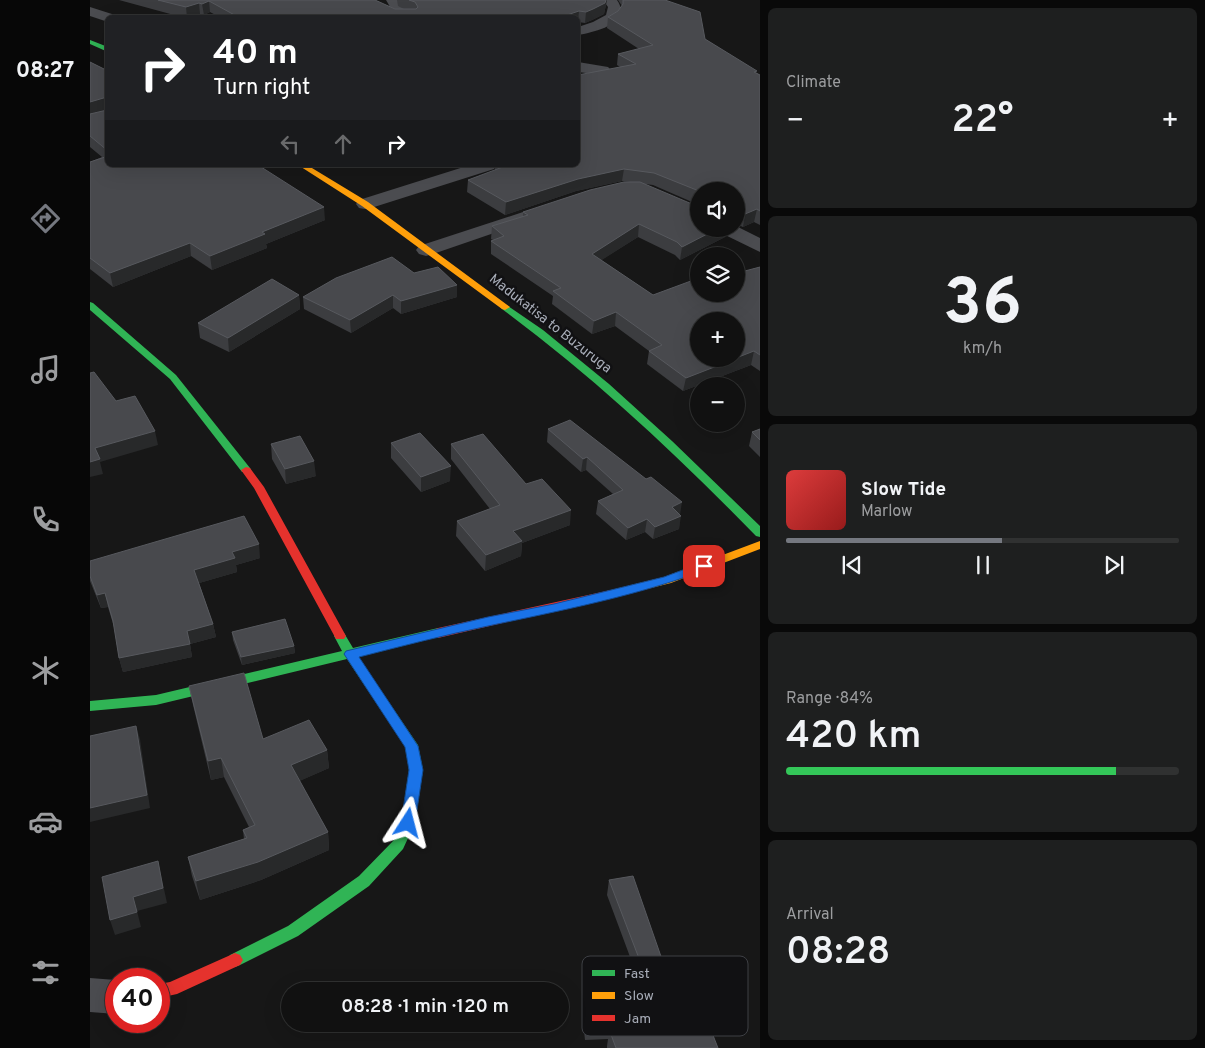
<!DOCTYPE html>
<meta charset="utf-8">
<style>
:root{--surface:#111;--page:#1e1f1f;--text:#f1f3f6;--muted:#9c9d9f;--line:#303131;--accent:#757880}
body{margin:0;font-family:Overpass,sans-serif;background:var(--page);color:var(--text);height:100vh;display:flex;flex-direction:column;font-size:19px;white-space:nowrap}
*{box-sizing:border-box;margin:0}
p{font-size:16px;color:var(--muted)}
.icon{flex:none;width:28px;height:28px;fill:none;stroke:currentColor;stroke-width:2;stroke-linecap:round;stroke-linejoin:round}
.map{position:relative;flex:1;overflow:hidden}
.drawer{display:flex;flex-direction:column;gap:8px;padding:8px;background:#090909;width:445px}
.drawer>*{flex:none}
.top-card{position:absolute;left:15px;top:15px;width:475px;height:152px;border-radius:8px;box-shadow:0 5px 20px #0002,0 0 0 1px var(--line);background:#202124;color:#fff;overflow:hidden}
.controls{position:absolute;left:600px;top:182px;display:grid;gap:10px}
.controls a{display:grid;place-items:center;width:55px;height:55px;border-radius:50%;background:var(--surface);box-shadow:0 5px 20px #0002,0 0 0 1px var(--line);font-size:25px}
.speed{position:absolute;left:15px;top:968px;display:flex;gap:10px;font-size:25px;font-weight:700;text-align:center}
.speed>*{display:grid;place-content:center;width:65px;height:65px;border-radius:50%;background:var(--surface);box-shadow:0 5px 20px #0002,0 0 0 1px var(--line);line-height:1}
.speed .limit{border:8px solid #d22;background:#fff;color:#111}
.pin{position:absolute;display:grid;place-items:center;width:42px;height:42px;color:#fff;margin:-21px;border-radius:10px;box-shadow:0 2px 8px #0006}
.me{position:absolute;width:55px;margin:-28px;rotate:9deg;stroke-linejoin:round;filter:drop-shadow(0 0 4px #0008)}
.turn{display:flex;align-items:center;gap:18px;height:105px;padding:0 25px;font-size:22px}
.turn .icon{width:65px;height:65px;stroke-width:2.5}
.turn b{display:block;font-size:35px;line-height:42px}
.lanes{display:flex;align-items:center;height:48px;padding:0 25px;background:#0003;justify-content:center;gap:25px;direction:ltr}
.lanes .off{opacity:.35}
.big{font-size:38px;font-weight:600;line-height:1.1}
.drawer .tile{flex:1;display:flex;flex-direction:column;justify-content:center;gap:8px;min-width:0;padding:0 18px;border-radius:8px;background:var(--page)}
.drawer .dial{align-items:center;gap:0}
.dial b{font-size:65px;line-height:1}
.song{display:flex;align-items:center;gap:15px}
.cover{width:60px;height:60px;border-radius:8px;background:linear-gradient(135deg,hsl(0 70% 55%),hsl(0 70% 35%))}
.played{height:5px;border-radius:2px;background:linear-gradient(90deg,var(--accent) 55%,var(--line) 55%)}
.keys{display:flex;justify-content:space-around;direction:ltr}
.heat{display:flex;justify-content:space-between;align-items:center;font-size:28px;direction:ltr}
.charge{height:8px;border-radius:4px;background:linear-gradient(90deg,#34c759 84%,var(--line) 0)}
.trip{position:absolute;left:191px;top:982px;width:288px;height:50px;border-radius:25px;background:var(--surface);box-shadow:0 5px 20px #0002,0 0 0 1px var(--line);font-weight:600;line-height:50px;text-align:center}
main{display:flex;flex:1;min-height:0}
.dock{display:flex;flex-direction:column;width:90px;justify-content:space-around;align-items:center;background:#070707;color:var(--muted)}
.dock .icon{width:35px;height:35px}
.dock .on{color:var(--accent)}
.dock b{font-size:22px;color:var(--text)}
.map>svg:first-child{display:block}
.lines{fill:none;stroke-linecap:round;stroke-linejoin:round}
.street{fill:#4b4c50;fill-rule:evenodd}
.fast{fill:#30b455;fill-rule:evenodd}
.slow{fill:#ff9f0a;fill-rule:evenodd}
.jam{fill:#e5322d;fill-rule:evenodd}
.wall{fill:#3c3d40}
.shaded-wall{fill:#28292a}
.building{fill:#48494d;stroke:#57595e}
.route{fill:#1a73e8;stroke:#114b97}
.labels{text-anchor:middle;dominant-baseline:central;stroke-width:5;stroke-linejoin:round;paint-order:stroke}
.street-label{font-size:14px;fill:#a8adb8;stroke:#111113}
.key{fill:#111113;stroke:#3e4045;stroke-width:1}
.key-label{font-size:14px;fill:#a8adb8}
</style>
<main>
<nav class="dock">
<b>08:27</b>
<svg class="icon on" aria-label="directions" viewBox="0 0 24 24"><path d="M12 3l9 9-9 9-9-9zM9 14v-3h6M13 9l2 2-2 2"/></svg>
<svg class="icon" aria-label="music" viewBox="0 0 24 24"><path d="M9 18V5l10-2v13"/><circle cx="6" cy="18" r="3"/><circle cx="16" cy="16" r="3"/></svg>
<svg class="icon" aria-label="phone" viewBox="0 0 24 24"><path d="M5 4h4l2 5-3 2q2 4 5 5l2-3 5 2v4C11 20 4 13 5 4z"/></svg>
<svg class="icon" aria-label="climate" viewBox="0 0 24 24"><path d="M12 3v18M4 7l16 10M4 17L20 7"/></svg>
<svg class="icon" aria-label="car" viewBox="0 0 24 24"><path d="M5 17H2v-5l4-1 3-4h7l3 4 3 1v5h-3M9 17h6M6 11h13"/><circle cx="7" cy="17" r="2"/><circle cx="17" cy="17" r="2"/></svg>
<svg class="icon" aria-label="filters" viewBox="0 0 24 24"><path d="M4 7h16M4 17h16"/><circle cx="9" cy="7" r="2"/><circle cx="15" cy="17" r="2"/></svg>
</nav>
<div class="map">
<svg width="670" height="1048" viewBox="0 0 670 1048">
<rect width="100%" height="100%" fill="#171717"/>
<g class="lines">
<path class="street" d="M296,0H310L318,14L316,17H306Z
M513,0H527C543,23 505,32 488,35V27L503,22L516,15L518,7Z
M0,7L25,15L27,18H18V22L0,16Z
M488,62L518,67L521,70L518,73L513,75L488,72Z
M380,165H407L404,169L281,208L275,209L269,208L266,204L269,200Z
M433,212L439,213L442,217L439,221L343,254L336,256L329,254L326,250L329,246Z
M646,226L670,238V252L631,233L629,229H646Z
M0,978L26,980V1014L0,1012Z"/>
<path class="fast" d="M0,40L18,47V52L0,44Z
M0,302L3,303L86,375L160,468L161,470L160,472H152L80,379L0,310Z
M415,304L453,330L519,384L582,441L670,526V537L666,536C586,454 504,377 412,309L410,307Z
M348,628L352,630L354,633L352,636L268,657L328,745L333,770L325,823L313,849L279,886L208,936L150,965L145,967L140,965L137,960L140,955L198,926L269,876L303,841L311,823L319,770L315,746L257,659L66,705L0,711V701L66,695L252,651L244,636L246,633H254L263,648Z"/>
<path class="slow" d="M208,165H217L278,202L420,307L415,310L412,309L272,206Z
M670,541V549L581,583L521,598L517,597L515,594L517,591L574,577Z"/>
<path class="jam" d="M156,467L160,468L174,487L256,636L254,639H246L164,488L151,470Z
M521,590L525,591L527,594L525,597L348,638L344,636L342,633L344,630L348,628Z
M145,953L150,955L153,960L150,965L87,994L69,998V984L80,982Z"/>
</g>
<path class="wall" d="M29,0H285L305,9H314L308,6L307,0H517L514,14L502,20L495,23L488,22V18H131L120,12L114,15L110,14L99,18H95Z
M528,0H575L615,39L670,75V225L664,222L653,227L646,224V191H609V205L563,185L555,184L635,237L590,260L585,255L548,237L511,260L563,295L670,267V371L661,365L593,391L557,364L559,351L525,326L502,334L462,304L463,296L401,254V241L403,240L401,239L402,226L433,217V212L540,182L532,181L486,191L415,215L377,192L378,180L405,170V165H488L530,67L527,65L528,54L549,49L517,28L518,17L528,11L532,6Z
M0,62L18,71V165L235,220L176,244L177,248L122,270L101,256L23,287L0,269V162L12,157L0,147Z
M324,273L367,297L311,314L303,308L261,333L214,309L213,297Z
M209,295L210,309L139,352L110,338L108,323Z
M458,429L590,515L589,529L563,539L555,532L536,540L506,514L508,501L523,494L496,470L491,472L457,442Z
M670,429V457L659,446L662,432Z
M301,443L360,481L331,492L301,458Z
M181,444L226,476L196,484L182,459Z
M361,444L436,484L480,525L432,543L431,556L395,571L366,536L367,521L400,509L361,459Z
M170,558L146,565L147,572L109,583L123,624L126,637L100,644L102,657L33,672L29,658L24,627L18,607L11,608L0,581V561Z
M142,632L204,646L205,653L152,665L143,640Z
M99,686L173,739L237,750L239,768L209,781L238,832L239,850L171,880L110,900L102,876L98,857L154,839L153,830L159,827L134,777L121,780L103,705Z
M519,880L571,982L552,989L517,895Z
M493,1004L520,1032L569,1017L570,1014L628,1048H517V1046L518,1039L495,1040L492,1012Z"/>
<path class="shaded-wall" d="M517,0L514,14L502,20L495,23L496,12Z
M119,1L120,12L114,15L112,4Z
M109,3L110,14L97,18L96,7Z
M489,11L488,22V18H468Z
M17,97L18,110L0,114V102Z
M534,169L532,181L486,191L415,215L416,202L488,179Z
M234,207L235,220L176,244L177,248L122,270L120,256L172,232Z
M667,209L664,222L653,227L655,214Z
M549,224L548,237L501,267L502,254Z
M627,229H636L635,237L590,260L592,247Z
M100,243L101,256L23,287L20,273Z
M367,285V297L311,314V301Z
M209,295L210,309L139,352L138,338Z
M303,295V308L261,333L260,320Z
M526,312L525,326L502,334L504,321Z
M664,351L661,365L593,391L596,378Z
M65,431L68,445L10,462L13,474L0,477V462L5,448Z
M497,457L496,470L491,472L493,459Z
M224,461L226,476L196,484L195,469Z
M361,466L360,481L331,492V477Z
M592,502L590,515L582,507Z
M481,510L480,525L432,543L431,556L395,571L396,555L423,531Z
M591,516L589,529L563,539L565,527Z
M557,519L555,532L536,540L538,528Z
M169,544L170,558L146,565L147,572L106,584L104,570L142,552Z
M15,593L18,607L11,608L7,595Z
M123,624L126,637L100,644L102,657L33,672L29,658L97,631Z
M204,646L205,653L152,665L151,657Z
M46,726L50,739L60,808L0,822V808Z
M237,750L239,768L203,784L201,765Z
M131,758L134,777L121,780L118,761Z
M238,832L239,850L171,880L110,900L106,881Z
M68,861L77,903L47,911L51,927L25,935L20,920L43,897Z
M575,968L571,982L552,989L555,974Z"/>
<path class="building" d="M68,0H285L305,9H326L328,7L325,2L319,0H516L515,3L503,9L496,12L489,11L468,18H150L119,1L112,4L109,3L96,7Z
M533,0H575L610,12L615,39L667,71L664,72L670,75V211L667,209L655,214L648,211L646,214V191H609L564,173L534,169L488,179L416,202L378,180L418,165H417H488V75L546,64L528,54L563,45L518,17L528,11L533,4Z
M0,62L18,71V151L0,136V114L17,110V97L0,102Z
M18,156V165H168L234,207L172,232L175,234L120,256L100,243L20,273L0,258V162Z
M534,182H550L609,207V229H627L592,247L587,242L549,224L502,254L563,295L609,278V294H646V268L651,272L670,267V355L664,351L646,358V321H609V359H645L596,378L559,351L572,345L526,312L504,321L463,291L471,288L401,241L414,236L402,226L438,215L433,212L500,190Z
M302,257L324,273L348,267L367,285L311,301L303,295L260,320L213,297L246,278Z
M182,279L209,295L138,338L108,323Z
M4,372L26,401L45,396L65,431L5,448L10,459L0,462V373Z
M480,420L556,479L561,477L592,502L582,507L591,516L565,527L557,519L538,528L508,501L533,490L497,457L493,459L458,429Z
M670,429V440L662,432Z
M330,433L361,466L331,477L301,443Z
M393,434L436,484L452,479L481,510L423,531L432,541L396,555L367,521L410,505L361,444Z
M210,436L224,461L195,469L181,444Z
M154,516L169,544L142,552L145,558L104,570L123,624L97,631L100,644L29,658L23,621L15,593L7,595L0,576V561Z
M195,619L204,646L151,657L142,632Z
M154,673L173,739L219,720L237,750L201,765L238,832L168,862L106,881L98,857L157,838L153,830L165,825L131,758L118,761L99,686Z
M46,726L57,795L0,808V736Z
M68,861L73,888L43,897L47,912L20,920L12,877Z
M543,876L575,968L555,974L519,880Z
M611,1005L628,1048H526L520,1032L571,1016L570,1014Z"/>
<path class="route" d="M614,562L618,563L620,566L618,569C547,596 473,610 398,626C355,635 312,646 269,657L328,746L333,770L325,823L323,827L318,829L313,827L311,823L319,770L315,747L256,657L254,654L256,651L398,617L464,604L574,577Z"/>
<g class="labels">
<g class="street-label">
<text transform="translate(460 324) rotate(38)">Madukatisa to Buzuruga</text>
</g>
</g>
<rect x="492" y="956" width="166" height="80" rx="8" class="key"/>
<rect x="502" y="970" width="23" height="6" fill="#30b455"/>
<rect x="502" y="992" width="23" height="7" fill="#ff9f0a"/>
<rect x="502" y="1015" width="23" height="6" fill="#e5322d"/>
<g class="key-label">
<text x="534" y="978">Fast</text>
<text x="534" y="1000">Slow</text>
<text x="534" y="1023">Jam</text>
</g>
</svg>
<div class="controls">
<a><svg class="icon" aria-label="sound" viewBox="0 0 24 24"><path d="M4 9h4l5-4v14l-5-4H4zM17 9q2 3 0 6"/></svg></a>
<a><svg class="icon" aria-label="layers" viewBox="0 0 24 24"><path d="M12 4l9 5-9 5-9-5zM3 14l9 5 9-5"/></svg></a>
<a>+</a>
<a>−</a>
</div>
<div class="speed"><div class="limit">40</div></div>
<div class="pin" style="left:614px;top:566px;background:#d93025"><svg class="icon" aria-label="arrive" viewBox="0 0 24 24"><path d="M6 21V4h12l-3 4 3 4H6"/></svg></div>
<svg class="me" style="left:318px;top:823px" viewBox="-20 -20 40 40"><path d="M0-17L14 15 0 8-14 15z" fill="#1a73e8" stroke="#fff" stroke-width="4"/></svg>
<div class="trip">08:28 · 1 min · 120 m</div>
<div class="top-card">
<div class="turn"><svg class="icon" aria-label="right" viewBox="0 0 24 24"><path d="M7 20v-9h11M14 6l5 5-5 5"/></svg><div><b>40 m</b>Turn right</div></div>
<div class="lanes"><svg class="icon off" aria-label="left" viewBox="0 0 24 24"><path d="M17 20v-9H6M10 6l-5 5 5 5"/></svg><svg class="icon off" aria-label="ahead" viewBox="0 0 24 24"><path d="M12 20V5M6 11l6-6 6 6"/></svg><svg class="icon" aria-label="right" viewBox="0 0 24 24"><path d="M7 20v-9h11M14 6l5 5-5 5"/></svg></div>
</div>
</div>
<section class="drawer">
<div class="tile"><p>Climate</p>
<div class="heat"><a>−</a><b class="big">22°</b><a>+</a></div>
</div>
<div class="tile dial"><b>36</b><p>km/h</p></div>
<div class="tile">
<div class="song"><i class="cover"></i><div><b>Slow Tide</b><p>Marlow</p></div></div>
<div class="played"></div>
<div class="keys"><svg class="icon" aria-label="previous" viewBox="0 0 24 24"><path d="M18 5L8 12l10 7zM5 5v14"/></svg><svg class="icon" aria-label="pause" viewBox="0 0 24 24"><path d="M8 5v14M16 5v14"/></svg><svg class="icon" aria-label="next" viewBox="0 0 24 24"><path d="M6 5l10 7-10 7zM19 5v14"/></svg></div>
</div>
<div class="tile"><p>Range · 84%</p><b class="big">420 km</b><div class="charge"></div></div>
<div class="tile"><p>Arrival</p><b class="big">08:28</b></div>
</section>
</main>
